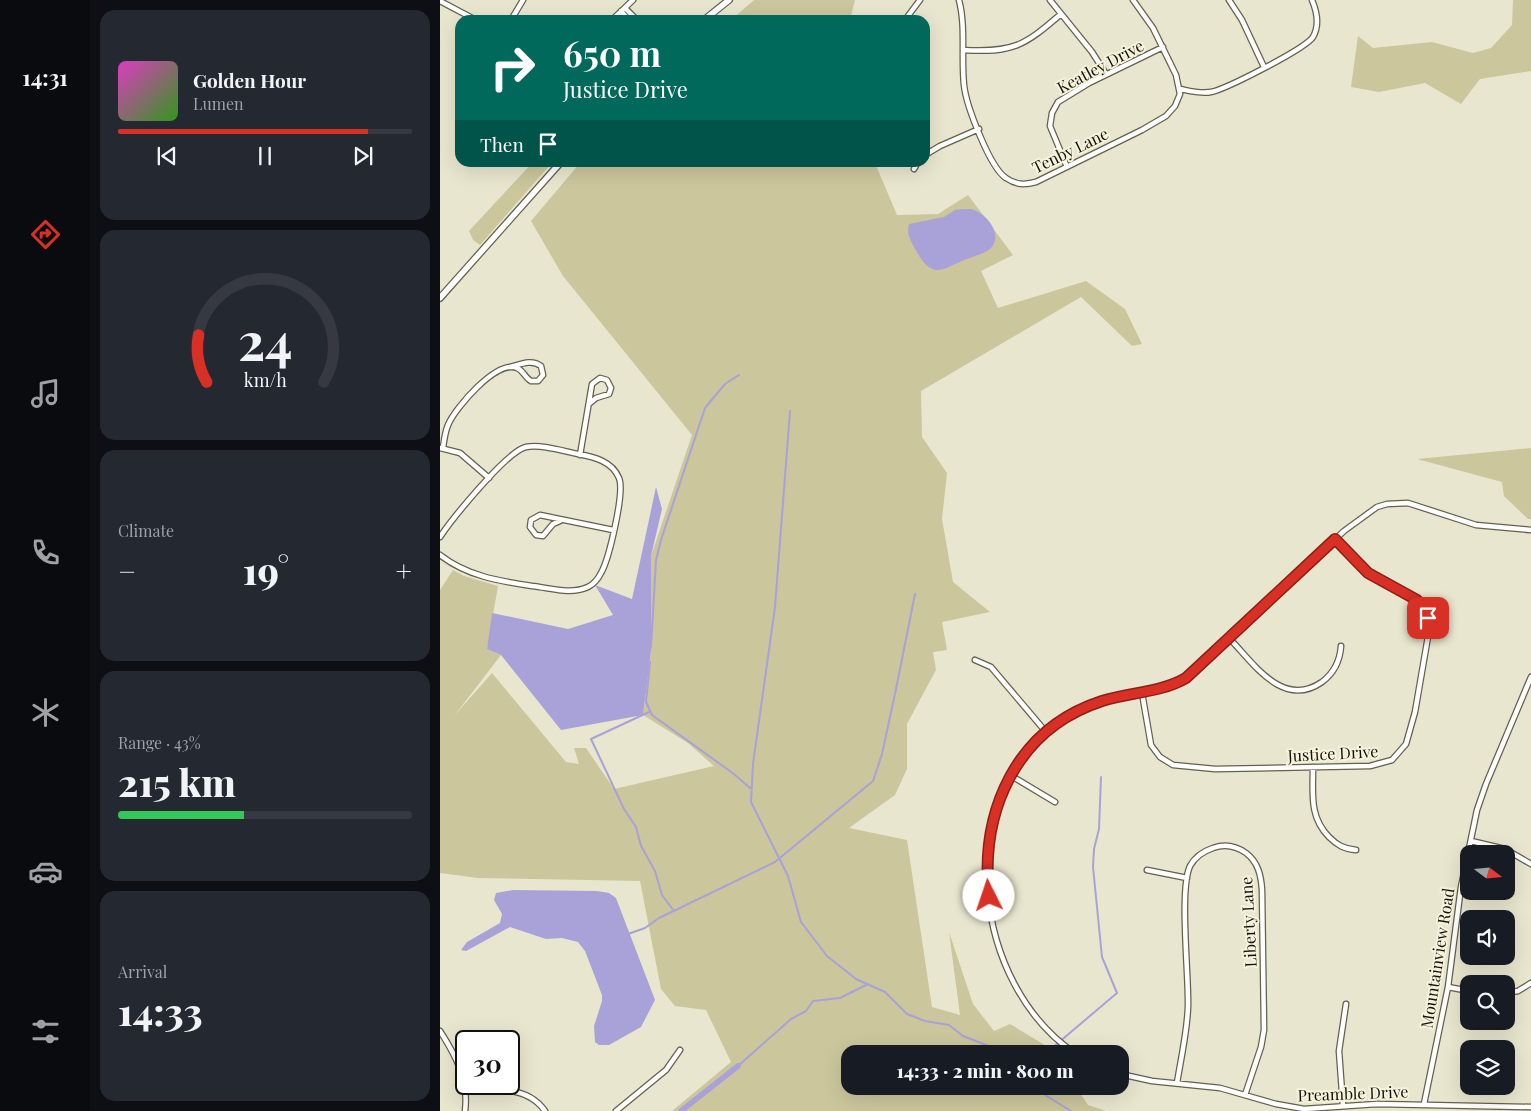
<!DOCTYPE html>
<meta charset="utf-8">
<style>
:root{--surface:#171b24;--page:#242831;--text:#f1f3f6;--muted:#9ea1a6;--line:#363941;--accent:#d93025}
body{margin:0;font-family:"Playfair Display",serif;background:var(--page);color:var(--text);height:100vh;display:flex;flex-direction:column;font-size:19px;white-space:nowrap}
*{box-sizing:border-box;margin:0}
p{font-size:16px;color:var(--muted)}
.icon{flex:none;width:28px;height:28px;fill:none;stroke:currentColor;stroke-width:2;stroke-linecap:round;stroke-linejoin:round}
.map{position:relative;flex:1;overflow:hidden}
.drawer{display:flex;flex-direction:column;gap:10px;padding:10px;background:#0d0f14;width:350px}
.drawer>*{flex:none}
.guide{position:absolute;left:15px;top:15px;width:475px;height:152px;border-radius:15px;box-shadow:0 5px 20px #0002;background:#00695c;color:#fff;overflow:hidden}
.needle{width:32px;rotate:106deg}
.buttons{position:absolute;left:1020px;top:845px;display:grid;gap:10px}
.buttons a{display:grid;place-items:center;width:55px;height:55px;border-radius:10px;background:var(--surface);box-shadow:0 5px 20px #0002;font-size:25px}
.speed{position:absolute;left:15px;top:1030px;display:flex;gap:10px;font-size:25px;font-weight:700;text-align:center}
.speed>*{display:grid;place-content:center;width:65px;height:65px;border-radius:50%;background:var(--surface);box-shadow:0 5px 20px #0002;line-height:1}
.speed .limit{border:2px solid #111;border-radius:8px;background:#fff;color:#111}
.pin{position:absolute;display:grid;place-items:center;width:42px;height:42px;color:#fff;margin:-21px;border-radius:10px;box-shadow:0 2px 8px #0006}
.me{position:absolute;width:55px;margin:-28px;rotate:356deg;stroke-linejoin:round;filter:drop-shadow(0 0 4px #0008)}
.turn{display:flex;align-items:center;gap:18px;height:105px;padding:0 25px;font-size:22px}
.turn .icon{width:65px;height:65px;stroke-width:2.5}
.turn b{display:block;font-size:35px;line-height:42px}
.then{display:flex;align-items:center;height:48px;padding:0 25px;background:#0003;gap:10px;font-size:19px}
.big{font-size:38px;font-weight:800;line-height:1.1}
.drawer .tile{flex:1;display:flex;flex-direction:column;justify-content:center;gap:8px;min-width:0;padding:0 18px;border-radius:15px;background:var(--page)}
.drawer .dial{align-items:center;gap:0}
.dial svg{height:130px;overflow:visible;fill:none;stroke:var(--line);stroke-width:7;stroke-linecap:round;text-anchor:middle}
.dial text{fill:var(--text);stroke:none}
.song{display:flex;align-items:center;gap:15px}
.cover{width:60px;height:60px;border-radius:8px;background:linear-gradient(135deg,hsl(310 70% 55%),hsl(110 70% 35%))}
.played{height:5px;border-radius:2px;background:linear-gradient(90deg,var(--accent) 85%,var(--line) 85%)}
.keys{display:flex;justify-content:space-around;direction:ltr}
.heat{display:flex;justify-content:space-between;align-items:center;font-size:28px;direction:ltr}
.charge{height:8px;border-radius:4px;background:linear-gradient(90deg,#34c759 43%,var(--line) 0)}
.trip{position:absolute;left:401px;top:1045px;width:288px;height:50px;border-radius:15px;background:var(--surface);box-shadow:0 5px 20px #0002;font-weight:800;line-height:50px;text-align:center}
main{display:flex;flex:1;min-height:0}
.menu{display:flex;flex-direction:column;width:90px;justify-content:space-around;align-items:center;background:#090b0e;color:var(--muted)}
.menu .icon{width:35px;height:35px}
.menu .on{color:var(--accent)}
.menu b{font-size:22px;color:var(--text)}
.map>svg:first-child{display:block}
.green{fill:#cbc69c}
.water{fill:#a8a2d8}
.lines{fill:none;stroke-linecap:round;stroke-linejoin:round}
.stream{stroke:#a8a2d8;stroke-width:2}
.canal{stroke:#a8a2d8;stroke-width:5.5}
.minor-casing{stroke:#63614d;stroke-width:7}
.tertiary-casing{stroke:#63614d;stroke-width:8}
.minor{stroke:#fff;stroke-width:4.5}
.tertiary{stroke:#fff;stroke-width:5.5}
.route-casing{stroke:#8d1f18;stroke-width:12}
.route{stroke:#d93025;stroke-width:9}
.labels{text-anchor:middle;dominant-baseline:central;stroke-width:4;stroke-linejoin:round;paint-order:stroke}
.street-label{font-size:16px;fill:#14130b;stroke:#f6f3dc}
</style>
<main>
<nav class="menu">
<b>14:31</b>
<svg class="icon on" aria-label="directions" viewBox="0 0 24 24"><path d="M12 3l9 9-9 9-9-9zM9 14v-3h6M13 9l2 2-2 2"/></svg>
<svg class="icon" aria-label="music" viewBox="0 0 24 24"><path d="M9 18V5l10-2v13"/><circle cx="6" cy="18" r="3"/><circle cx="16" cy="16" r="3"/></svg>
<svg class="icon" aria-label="phone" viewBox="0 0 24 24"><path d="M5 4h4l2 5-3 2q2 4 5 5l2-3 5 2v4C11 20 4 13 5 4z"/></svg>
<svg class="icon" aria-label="climate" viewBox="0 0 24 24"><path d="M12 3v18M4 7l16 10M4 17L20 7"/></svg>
<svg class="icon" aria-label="car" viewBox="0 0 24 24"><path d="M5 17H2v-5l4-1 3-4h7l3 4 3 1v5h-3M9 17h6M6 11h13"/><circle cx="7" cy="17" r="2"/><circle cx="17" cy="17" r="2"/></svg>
<svg class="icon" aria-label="filters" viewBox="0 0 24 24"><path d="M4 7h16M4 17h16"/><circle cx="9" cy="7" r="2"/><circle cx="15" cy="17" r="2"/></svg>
</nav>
<section class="drawer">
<div class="tile">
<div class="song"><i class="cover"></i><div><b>Golden Hour</b><p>Lumen</p></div></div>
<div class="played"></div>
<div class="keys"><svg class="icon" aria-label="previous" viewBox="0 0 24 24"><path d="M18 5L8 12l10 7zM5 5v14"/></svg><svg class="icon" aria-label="pause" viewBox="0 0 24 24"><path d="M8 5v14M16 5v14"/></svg><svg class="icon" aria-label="next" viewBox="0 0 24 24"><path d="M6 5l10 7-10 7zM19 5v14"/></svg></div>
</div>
<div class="tile dial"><svg viewBox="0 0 100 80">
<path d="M14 69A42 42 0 1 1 86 69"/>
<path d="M14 69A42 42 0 0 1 9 40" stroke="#d93025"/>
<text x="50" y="56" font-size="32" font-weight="700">24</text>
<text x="50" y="72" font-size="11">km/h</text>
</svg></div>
<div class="tile"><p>Climate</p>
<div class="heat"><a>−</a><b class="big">19°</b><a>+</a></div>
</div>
<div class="tile"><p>Range · 43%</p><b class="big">215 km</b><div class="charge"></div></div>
<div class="tile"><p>Arrival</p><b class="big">14:33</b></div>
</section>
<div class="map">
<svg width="1091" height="1111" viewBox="0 0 1091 1111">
<rect width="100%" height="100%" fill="#e9e6cf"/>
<path class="green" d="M314,0H415L410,20H291Z
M1073,0H1091V71L1040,79L1021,104L985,83L939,92L911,87L918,36L933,48L992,42L1033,53L1051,48L1072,25Z
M93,162L106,163L110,165L40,245L33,240L29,231Z
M140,163H435L457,215L498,214L528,195L573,255L541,271L558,308L646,281L685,309L702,344L692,346L641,297L481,391L482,437L507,473L502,519L513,582L550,612L502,622L507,650L493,652L496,670L467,724V769L455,795L409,828L467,840L492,1007L520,1015L509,932L533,1004L554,1031L570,1024L608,1047L613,1054H410V1086H635L648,1105L666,1111H232L291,1062L266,1010L235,1006L221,989L200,881L38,878L0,873V590L13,570L24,576L58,586L47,649L61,655L14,716L52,673L126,762L139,764L134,748H146L174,789L274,766L248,743L203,715L211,651V556L252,435L123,276L91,221Z
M1091,448V519H1088L1064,496L1062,482L977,459Z"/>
<path class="water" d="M524,209C528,210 530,208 534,210C548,215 564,236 550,249C542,255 531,257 522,261C514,264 504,271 496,270C485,268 480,257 475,249C471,241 466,233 469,224L504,217L515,210Z
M216,487L222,509L211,556V651L203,715L121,730L61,655L47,649L52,613L128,629L173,615L155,585L192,599Z
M73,890L157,891L169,893L176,898L215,1000L201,1027L169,1045H159L155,1042L154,1026L162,1001V995L145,951L138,942L122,938L106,939L70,927L26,951L21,950L27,942L60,923L62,914L54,900L56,893Z"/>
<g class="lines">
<path class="stream" d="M350,411L335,607L313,764L311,802L348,876L361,922L387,956L416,979L445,992L467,1014L485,1021L509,1025L523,1036L569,1054
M211,647L216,560L221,540L265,408L285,384L299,375
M210,662L206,702L212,715L294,774L310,788
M209,712L151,739L184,809L196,827L201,846L215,871L222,895L234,911
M188,934L205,928L219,918L335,862L433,781L442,754L456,689L475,594
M605,1054L677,993L662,957L653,867L654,849L659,829L661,777
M298,1066L351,1019L366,1011L373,1001L400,998L428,984
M601,1086L605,1095L631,1111"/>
<path class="canal" d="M241,1111L298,1066"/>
<defs>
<path id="minor" d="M519,0C526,27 521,57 524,85C526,105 550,168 566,178C576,185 585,185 596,182L702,130L726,116L735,106L740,94L736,75L713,28L693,0
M610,0L652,52L666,74
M789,0L802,20L824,67
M0,1L36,20
M185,8L197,20
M181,11L189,20
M71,20L83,0
M172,20L193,0
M465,20L480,0
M523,50C573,53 584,46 621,14
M740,89C750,91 761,94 771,92C786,89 865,49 873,37C880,25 877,12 872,0
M485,155L500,146L539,129
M627,167L610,126L612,113L618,102L649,83L723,47
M474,169L478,162
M0,448L20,453L49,478
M3,448C4,440 5,432 8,425C15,408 57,359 77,368C83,370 85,378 91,381H98L103,375L101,366C92,359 81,364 70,367
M140,455L152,384L160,378L167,380L171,388L169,394L156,398L150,403
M120,521L113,524L103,536L96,535L90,527L91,520L100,515L173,530
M0,537C12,519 67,451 86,447C101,444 123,451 138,454C154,457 172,461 179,478C185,492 169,559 161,573C158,579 154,584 148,587C130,595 111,588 92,586C59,581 27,576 0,555
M790,639C814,664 843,709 882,682C894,673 900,661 901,646
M535,660L551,667L606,732
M702,693L711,745L720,757L733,765L775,769L930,766L952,760L966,744L975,712L990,625L986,611L977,600L928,573L895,539
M873,767C873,793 869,817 889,837C897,845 904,849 916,850
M570,775L615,802
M1031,841L1065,849L1091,864
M707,870L747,878
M1008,987L1029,991
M1066,993L1078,991L1091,983
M0,1031C16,1056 29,1080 25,1111
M636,1054C533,985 511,803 615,725C659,692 703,701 747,679L904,531L937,507L947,504L968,503L1036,525L1091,530
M680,1074L712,1081L780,1088L836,1104L864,1109L937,1104L1091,1107
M737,1083C741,1058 747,1033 748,1007C749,976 739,890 750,866C755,857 764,851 773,848C784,844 796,846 806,853C818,862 821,875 822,890L824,1030L821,1047L805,1095
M26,1092C54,1089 87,1085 105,1111
M984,1104L1008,987L1021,887L1037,810L1046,784L1091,677
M903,1106L899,1051L906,1004
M176,1111L226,1070L240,1050"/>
<path id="tertiary" d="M264,20L289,0
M0,298L121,162"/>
</defs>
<use href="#minor" class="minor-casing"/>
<use href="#tertiary" class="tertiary-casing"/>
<use href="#minor" class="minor"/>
<use href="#tertiary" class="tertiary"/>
</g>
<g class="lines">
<defs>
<path id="route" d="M549,896C540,811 576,729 662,701C690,692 720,693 746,678L895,539L928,573L977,600L988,618"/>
</defs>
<use href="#route" class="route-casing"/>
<use href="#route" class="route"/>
</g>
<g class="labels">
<g class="street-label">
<text transform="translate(660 66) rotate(-28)">Keatley Drive</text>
<text transform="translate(630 150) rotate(-26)">Tenby Lane</text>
<text transform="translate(893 753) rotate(-3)">Justice Drive</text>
<text transform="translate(808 922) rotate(-93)">Liberty Lane</text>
<text transform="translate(997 958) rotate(-81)">Mountainview Road</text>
<text transform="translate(913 1093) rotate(-2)">Preamble Drive</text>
</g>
</g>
</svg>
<div class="buttons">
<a><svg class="needle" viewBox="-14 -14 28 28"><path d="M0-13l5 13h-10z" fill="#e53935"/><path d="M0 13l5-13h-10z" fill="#9ea1a6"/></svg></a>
<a><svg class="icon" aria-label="sound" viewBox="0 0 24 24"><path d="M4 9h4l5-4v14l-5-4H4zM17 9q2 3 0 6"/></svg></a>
<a><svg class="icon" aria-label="search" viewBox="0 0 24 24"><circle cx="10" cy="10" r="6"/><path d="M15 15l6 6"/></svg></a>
<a><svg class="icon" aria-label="layers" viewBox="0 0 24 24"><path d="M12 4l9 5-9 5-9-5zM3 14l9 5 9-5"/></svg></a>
</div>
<div class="speed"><div class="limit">30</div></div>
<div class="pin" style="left:988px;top:618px;background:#d93025"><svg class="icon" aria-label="arrive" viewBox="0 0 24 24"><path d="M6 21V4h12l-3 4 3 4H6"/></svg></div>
<svg class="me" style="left:549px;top:896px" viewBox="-20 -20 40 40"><circle r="19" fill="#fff"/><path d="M0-13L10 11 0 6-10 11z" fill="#d93025"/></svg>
<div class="trip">14:33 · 2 min · 800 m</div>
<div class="guide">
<div class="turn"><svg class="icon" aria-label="right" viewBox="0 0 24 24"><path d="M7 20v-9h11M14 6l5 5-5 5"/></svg><div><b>650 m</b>Justice Drive</div></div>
<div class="then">Then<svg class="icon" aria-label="arrive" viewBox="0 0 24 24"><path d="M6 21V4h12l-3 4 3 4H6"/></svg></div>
</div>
</div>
</main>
